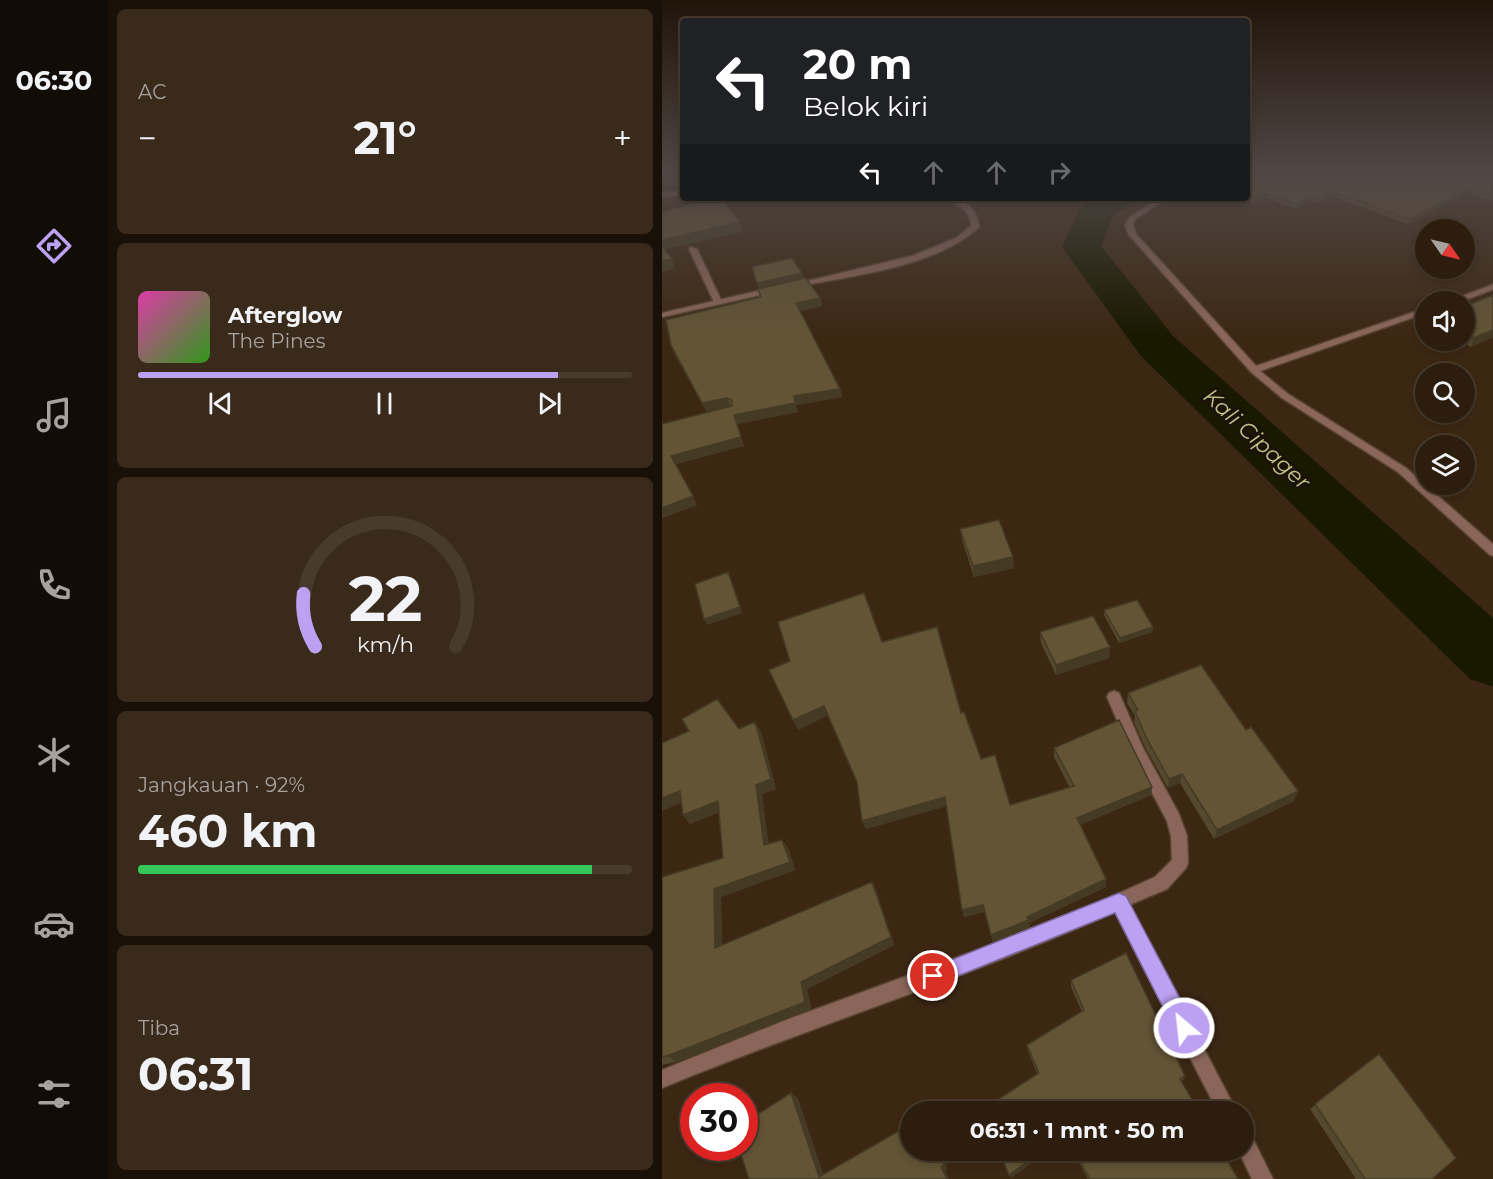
<!DOCTYPE html>
<html lang="id">
<meta charset="utf-8">
<style>
:root{--surface:#2d1d0e;--page:#392a1c;--text:#f1f3f6;--muted:#a7a29e;--line:#483b2e;--accent:#bca0f2}
body{margin:0;font-family:Montserrat,sans-serif;background:var(--page);color:var(--text);height:100vh;display:flex;flex-direction:column;font-size:22px;white-space:nowrap}
*{box-sizing:border-box;margin:0}
p{font-size:20px;color:var(--muted)}
.icon{flex:none;width:33px;height:33px;fill:none;stroke:currentColor;stroke-width:2;stroke-linecap:round;stroke-linejoin:round}
.map{position:relative;flex:1;overflow:hidden}
.panel{display:flex;flex-direction:column;gap:9px;padding:9px;background:#191008;width:554px}
.panel>*{flex:none}
.banner{position:absolute;left:18px;top:18px;width:570px;height:183px;border-radius:6px;box-shadow:0 3px 9px #0003,0 0 0 2px var(--line);background:#202124;color:#fff;overflow:hidden}
.needle{width:39px;rotate:124deg}
.controls{position:absolute;left:753px;top:219px;display:grid;gap:12px}
.controls a{display:grid;place-items:center;width:60px;height:60px;border-radius:50%;background:var(--surface);box-shadow:0 3px 9px #0003,0 0 0 2px var(--line);font-size:30px}
.speed{position:absolute;left:18px;top:1083px;display:flex;gap:12px;font-size:30px;font-weight:700;text-align:center}
.speed>*{display:grid;place-content:center;width:78px;height:78px;border-radius:50%;background:var(--surface);box-shadow:0 3px 9px #0003,0 0 0 2px var(--line);line-height:1}
.speed .limit{border:9px solid #d22;background:#fff;color:#111}
.pin{position:absolute;display:grid;place-items:center;width:51px;height:51px;color:#fff;margin:-26px;border:3px solid #fff;border-radius:50%;box-shadow:0 2px 6px #0007}
.me{position:absolute;width:66px;margin:-33px;rotate:332deg;stroke-linejoin:round;filter:drop-shadow(0 0 4px #0008)}
.turn{display:flex;align-items:center;gap:21px;height:126px;padding:0 24px;font-size:27px}
.turn .icon{width:78px;height:78px;stroke-width:2.5}
.turn b{display:block;font-size:42px;line-height:51px}
.lanes{display:flex;align-items:center;height:57px;padding:0 24px;background:#0003;justify-content:center;gap:30px;direction:ltr}
.lanes .off{opacity:.35}
.big{font-size:45px;font-weight:700;line-height:1.1}
.panel .card{flex:1;display:flex;flex-direction:column;justify-content:center;gap:9px;min-width:0;padding:0 21px;border-radius:9px;background:var(--page)}
.panel .dial{align-items:center;gap:0}
.dial svg{height:156px;overflow:visible;fill:none;stroke:var(--line);stroke-width:7;stroke-linecap:round;text-anchor:middle}
.dial text{fill:var(--text);stroke:none}
.song{display:flex;align-items:center;gap:18px}
.cover{width:72px;height:72px;border-radius:9px;background:linear-gradient(135deg,hsl(320 70% 55%),hsl(110 70% 35%))}
.played{height:6px;border-radius:3px;background:linear-gradient(90deg,var(--accent) 85%,var(--line) 85%)}
.keys{display:flex;justify-content:space-around;direction:ltr}
.heat{display:flex;justify-content:space-between;align-items:center;font-size:33px;direction:ltr}
.charge{height:9px;border-radius:4px;background:linear-gradient(90deg,#34c759 92%,var(--line) 0)}
.trip{position:absolute;left:238px;top:1101px;width:354px;height:60px;border-radius:30px;background:var(--surface);box-shadow:0 3px 9px #0003,0 0 0 2px var(--line);font-weight:700;line-height:60px;text-align:center}
main{display:flex;flex:1;min-height:0}
.menu{display:flex;flex-direction:column;width:108px;justify-content:space-around;align-items:center;background:#120c06;color:var(--muted)}
.menu .icon{width:42px;height:42px}
.menu .on{color:var(--accent)}
.menu b{font-size:27px;color:var(--text)}
.map>svg:first-child{display:block}
.lines{fill:none;stroke-linecap:round;stroke-linejoin:round}
.river{fill:#191900;fill-rule:evenodd}
.service-casing{stroke:#594532;stroke-width:3}
.minor-casing{stroke:#594532;stroke-width:3}
.tertiary-casing{stroke:#594532;stroke-width:3}
.service{fill:#8a665a;fill-rule:evenodd}
.minor{fill:#8a665a;fill-rule:evenodd}
.tertiary{fill:#8a665a;fill-rule:evenodd}
.wall{fill:#54482e}
.shaded-wall{fill:#453b25}
.building{fill:#625435;stroke:#453b25;stroke-width:1.5}
.route{fill:#bca0f2;stroke:#7a689d;stroke-width:1.5}
.labels{text-anchor:middle;dominant-baseline:central;stroke-width:6;stroke-linejoin:round;paint-order:stroke}
.water-label{font-size:22px;font-style:italic;fill:#c2c488;stroke:#1b120a}
</style>
<main>
<nav class="menu">
<b>06:30</b>
<svg class="icon on" aria-label="directions" viewBox="0 0 24 24"><path d="M12 3l9 9-9 9-9-9zM9 14v-3h6M13 9l2 2-2 2"/></svg>
<svg class="icon" aria-label="music" viewBox="0 0 24 24"><path d="M9 18V5l10-2v13"/><circle cx="6" cy="18" r="3"/><circle cx="16" cy="16" r="3"/></svg>
<svg class="icon" aria-label="phone" viewBox="0 0 24 24"><path d="M5 4h4l2 5-3 2q2 4 5 5l2-3 5 2v4C11 20 4 13 5 4z"/></svg>
<svg class="icon" aria-label="climate" viewBox="0 0 24 24"><path d="M12 3v18M4 7l16 10M4 17L20 7"/></svg>
<svg class="icon" aria-label="car" viewBox="0 0 24 24"><path d="M5 17H2v-5l4-1 3-4h7l3 4 3 1v5h-3M9 17h6M6 11h13"/><circle cx="7" cy="17" r="2"/><circle cx="17" cy="17" r="2"/></svg>
<svg class="icon" aria-label="filters" viewBox="0 0 24 24"><path d="M4 7h16M4 17h16"/><circle cx="9" cy="7" r="2"/><circle cx="15" cy="17" r="2"/></svg>
</nav>
<section class="panel">
<div class="card"><p>AC</p>
<div class="heat"><a>−</a><b class="big">21°</b><a>+</a></div>
</div>
<div class="card">
<div class="song"><i class="cover"></i><div><b>Afterglow</b><p>The Pines</p></div></div>
<div class="played"></div>
<div class="keys"><svg class="icon" aria-label="previous" viewBox="0 0 24 24"><path d="M18 5L8 12l10 7zM5 5v14"/></svg><svg class="icon" aria-label="pause" viewBox="0 0 24 24"><path d="M8 5v14M16 5v14"/></svg><svg class="icon" aria-label="next" viewBox="0 0 24 24"><path d="M6 5l10 7-10 7zM19 5v14"/></svg></div>
</div>
<div class="card dial"><svg viewBox="0 0 100 80">
<path d="M14 69A42 42 0 1 1 86 69"/>
<path d="M14 69A42 42 0 0 1 8 42" stroke="#bca0f2"/>
<text x="50" y="56" font-size="32" font-weight="700">22</text>
<text x="50" y="72" font-size="11">km/h</text>
</svg></div>
<div class="card"><p>Jangkauan · 92%</p><b class="big">460 km</b><div class="charge"></div></div>
<div class="card"><p>Tiba</p><b class="big">06:31</b></div>
</section>
<div class="map">
<svg width="832" height="1179" viewBox="0 0 832 1179">
<rect width="100%" height="100%" fill="#3c2713"/>
<g class="lines">
<path class="river" d="M429,198H472L466,205L451,216L439,246L511,336L832,619V687L808,679L479,356L400,247L417,210Z"/>
<defs>
<path id="service" d="M21,191V195L0,197V193Z"/>
<path id="minor" d="M498,198H506L473,219L471,225L474,234L594,366L764,308V313L598,371L626,394L744,468L832,545V556L828,555L736,472L620,398L589,372L467,235L463,225L468,217Z
M28,247L35,249L60,302L59,304L52,302L27,249Z
M832,284V289L798,302H785Z
M452,691L457,693L481,748L517,814L525,836L526,863L524,868L505,889L467,905L575,1112H556L453,912C305,978 150,1026 0,1088V1070L124,1020L313,951L433,904L493,877L510,860L509,836L505,821L470,755L445,697L447,693Z
M582,1132L589,1135L611,1179H590L576,1150H582Z"/>
<path id="tertiary" d="M287,198C303,198 316,211 317,227C275,267 188,276 133,287L129,285L250,256L294,238L309,226C309,211 298,207 287,198Z
M113,287L117,289L116,291L0,317V313Z"/>
</defs>
<use href="#service" class="service-casing"/>
<use href="#minor" class="minor-casing"/>
<use href="#tertiary" class="tertiary-casing"/>
<use href="#service" class="service"/>
<use href="#minor" class="minor"/>
<use href="#tertiary" class="tertiary"/>
</g>
<path class="wall" d="M585,171H831V201L804,194L746,224L669,196L657,204L648,201L634,209L604,198L593,204L577,198H585Z
M831,295V337L809,347L796,340H802V307Z
M158,298L160,306L138,311L178,389L180,397L134,405L136,412L75,424L82,446L14,464L35,505L0,518V424L57,409L44,411L12,353L9,345Z
M298,529L352,568L312,577L300,540Z
M442,610L491,627L490,632L457,643L442,615Z
M378,632L448,647L447,658L394,675L379,643Z
M220,642L299,713L319,759L348,805L408,788L392,757V748L490,787L489,795L418,825L444,879V887L367,923L368,927L331,942L323,912L302,917L284,806L204,829L200,821L195,782L166,715L136,730Z
M466,693L632,801L552,839L518,783L506,788L483,747L472,722L473,716L465,703Z
M77,729L99,732L114,789L100,794L106,844L120,840L126,848L133,870L59,897L60,945L214,890L232,945L145,989L149,1009L14,1062L0,1065V877L61,858L57,812L28,824L21,815L19,802L0,811V743Z
M409,980L523,1076L520,1082L375,1073L366,1051L365,1045L420,1012L409,987Z
M717,1054L770,1179H694L648,1109Z
M410,1150H559L576,1179H426Z"/>
<path class="shaded-wall" d="M806,189L804,194L746,224L748,219Z
M670,191L669,196L657,204L659,199Z
M605,193L604,198L593,204V199Z
M649,196L648,201L634,209L635,204Z
M246,198H259L247,201Z
M78,222L81,232L0,250V240Z
M10,259L13,268L0,272V261Z
M140,273L142,278L96,288L95,283Z
M158,298L160,306L136,312L134,303Z
M831,330V337L809,347L812,338Z
M178,389L180,397L134,405L136,412L75,424L82,446L14,464L9,456L72,415L132,396Z
M65,398L69,407L44,411L40,403Z
M31,496L35,505L0,518V508Z
M351,557L352,568L312,577L311,566Z
M66,572L80,613L45,625L42,619Z
M491,627L490,632L457,643L458,638Z
M448,647L447,658L394,675V665Z
M162,706L166,715L136,730L131,720Z
M93,722L99,732L114,789L100,794L108,854L102,845L94,785Z
M520,774L518,783L506,788L507,779Z
M490,787L489,795L415,826V818Z
M18,791L25,800L0,811V798Z
M636,791L632,801L552,839L555,830Z
M283,797L285,806L204,829L200,821Z
M56,801L62,810L28,824L21,815Z
M120,840L126,848L133,870L59,897L60,955L53,948L52,889Z
M444,879V887L367,923L368,927L331,942L329,935L365,917Z
M210,882L214,890L232,945L145,989L149,1009L14,1062L5,1056L139,982Z
M321,905L323,912L302,917L300,910Z
M129,1093L136,1098L163,1179L157,1177Z
M277,1150H280L286,1169L283,1170L287,1179H285L279,1167Z
M382,1150H388L349,1178L347,1175Z"/>
<path class="building" d="M585,171H831V196L806,189L748,219L670,191L659,199L649,196L635,204L605,193L593,199L585,196Z
M54,198H59L78,222L0,240V212Z
M0,246L10,259L0,261Z
M130,258L140,273L95,283L90,267Z
M144,278L158,298L134,303L178,389L132,396L133,403L72,415L79,437L9,456L31,496L0,508V424L70,406V400L65,398L40,403L9,345L4,320L99,297L96,289Z
M831,295V330L812,338L802,333V307Z
M337,520L351,557L311,566L298,529Z
M66,572L78,607L42,619L33,584Z
M202,593L220,642L275,627L299,713L302,712L319,759L333,755L348,805L412,786L392,748L457,720L490,787L415,818L444,879L365,917L367,920L329,935L321,905L300,910L283,797L200,821L195,782L162,706L131,720L107,670L128,661L116,622Z
M475,600L491,627L458,638L442,610Z
M431,616L448,647L394,665L378,632Z
M539,665L584,730L589,727L636,791L555,830L520,774L507,779L484,737L473,711L476,710L466,693Z
M55,699L77,729L93,722L109,779L94,785L102,845L120,840L128,862L52,889L53,948L210,882L229,937L139,982L143,1002L5,1056L0,1057V877L61,858L56,801L21,815L18,791L0,798V743L27,731L20,719Z
M464,953L523,1076L518,1079L537,1112H320V1110L377,1073L365,1045L422,1010L409,980Z
M717,1054L794,1158L770,1179H703L653,1104Z
M129,1093L157,1177L249,1124V1150H277L282,1165L279,1167L285,1179H87L77,1148H82V1123Z
M337,1150H382L347,1175Z
M412,1150H559L576,1179H428Z"/>
<linearGradient id="sky" x2="0" y2="1"><stop stop-color="#21150a"/><stop offset="0.51" stop-color="#504744"/><stop offset="1" stop-color="#504744" stop-opacity="0"/></linearGradient>
<rect width="832" height="336" fill="url(#sky)"/>
<path class="route" d="M457,893L464,896L530,1021L533,1028L530,1035L522,1038L515,1035L453,913L271,986L264,983L261,976L264,970Z"/>
<g class="labels">
<g class="water-label">
<text transform="translate(595 439) rotate(43)">Kali Cipager</text>
</g>
</g>
</svg>
<div class="controls">
<a><svg class="needle" viewBox="-14 -14 28 28"><path d="M0-13l5 13h-10z" fill="#e53935"/><path d="M0 13l5-13h-10z" fill="#a7a29e"/></svg></a>
<a><svg class="icon" aria-label="sound" viewBox="0 0 24 24"><path d="M4 9h4l5-4v14l-5-4H4zM17 9q2 3 0 6"/></svg></a>
<a><svg class="icon" aria-label="search" viewBox="0 0 24 24"><circle cx="10" cy="10" r="6"/><path d="M15 15l6 6"/></svg></a>
<a><svg class="icon" aria-label="layers" viewBox="0 0 24 24"><path d="M12 4l9 5-9 5-9-5zM3 14l9 5 9-5"/></svg></a>
</div>
<div class="speed"><div class="limit">30</div></div>
<div class="pin" style="left:271px;top:976px;background:#d93025"><svg class="icon" aria-label="arrive" viewBox="0 0 24 24"><path d="M6 21V4h12l-3 4 3 4H6"/></svg></div>
<svg class="me" style="left:522px;top:1028px" viewBox="-20 -20 40 40"><circle r="17" fill="#bca0f2" stroke="#fff" stroke-width="3"/><path d="M0-11L8 9 0 5-8 9z" fill="#fff"/></svg>
<div class="trip">06:31 · 1 mnt · 50 m</div>
<div class="banner">
<div class="turn"><svg class="icon" aria-label="left" viewBox="0 0 24 24"><path d="M17 20v-9H6M10 6l-5 5 5 5"/></svg><div><b>20 m</b>Belok kiri</div></div>
<div class="lanes"><svg class="icon" aria-label="left" viewBox="0 0 24 24"><path d="M17 20v-9H6M10 6l-5 5 5 5"/></svg><svg class="icon off" aria-label="ahead" viewBox="0 0 24 24"><path d="M12 20V5M6 11l6-6 6 6"/></svg><svg class="icon off" aria-label="ahead" viewBox="0 0 24 24"><path d="M12 20V5M6 11l6-6 6 6"/></svg><svg class="icon off" aria-label="right" viewBox="0 0 24 24"><path d="M7 20v-9h11M14 6l5 5-5 5"/></svg></div>
</div>
</div>
</main>
